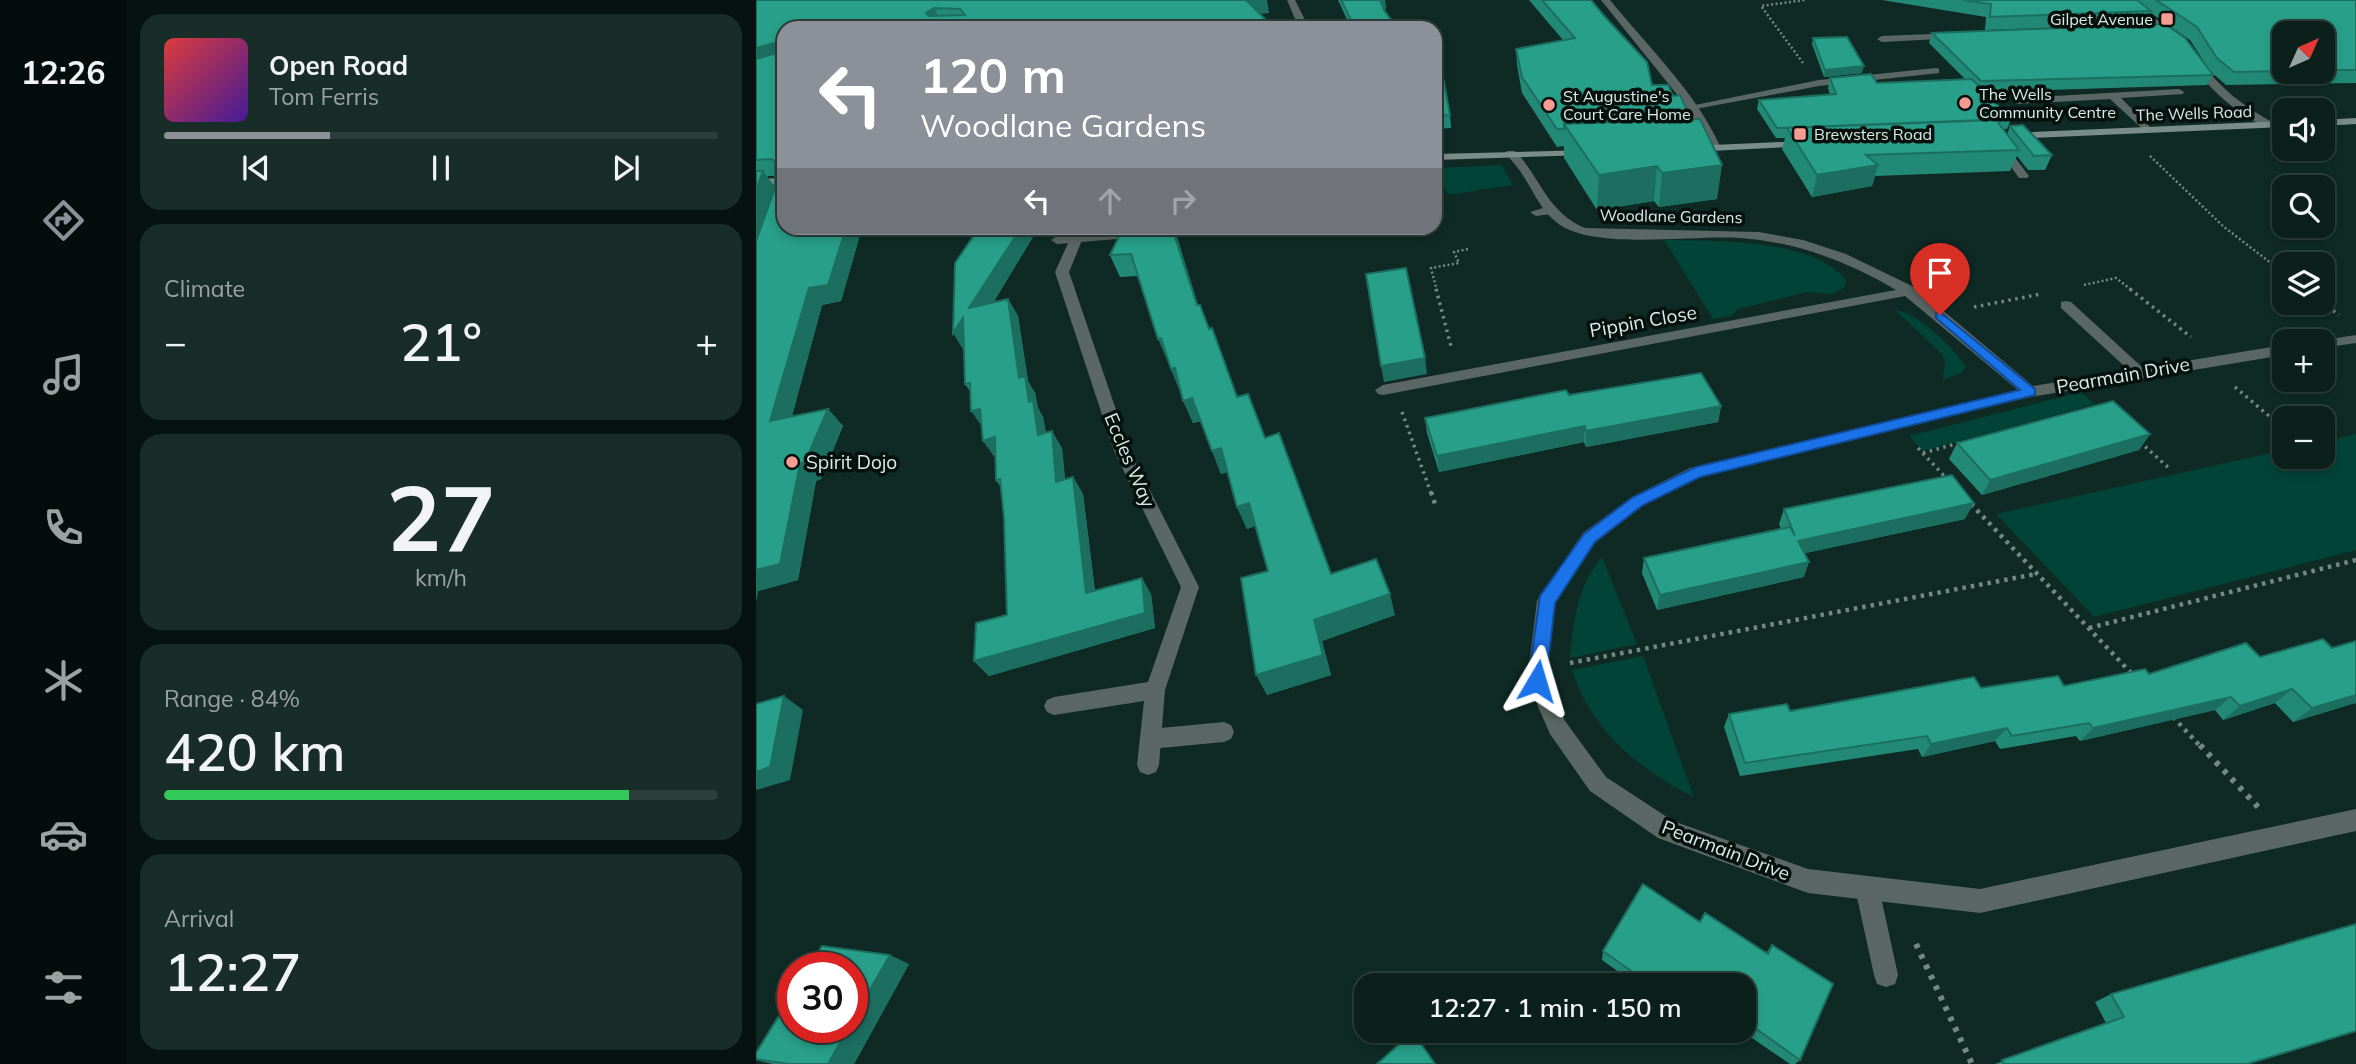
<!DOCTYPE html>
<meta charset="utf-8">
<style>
:root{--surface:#0b201b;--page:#192d28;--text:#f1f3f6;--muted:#9aa3a3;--line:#2b3e3a;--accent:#8c9099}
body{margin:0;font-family:Mulish,sans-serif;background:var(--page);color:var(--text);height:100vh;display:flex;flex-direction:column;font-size:26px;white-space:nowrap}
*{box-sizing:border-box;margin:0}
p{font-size:23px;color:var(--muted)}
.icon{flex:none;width:38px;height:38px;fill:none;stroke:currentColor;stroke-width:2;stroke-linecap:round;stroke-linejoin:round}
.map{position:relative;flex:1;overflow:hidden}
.drawer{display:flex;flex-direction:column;gap:14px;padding:14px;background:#06120f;width:630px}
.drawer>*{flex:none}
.banner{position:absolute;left:21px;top:21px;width:665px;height:214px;border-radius:21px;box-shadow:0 4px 10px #0003,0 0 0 2px var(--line);background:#8c9099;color:#fff;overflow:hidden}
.needle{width:46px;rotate:45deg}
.fabs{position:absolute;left:1516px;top:21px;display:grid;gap:14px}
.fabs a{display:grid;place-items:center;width:63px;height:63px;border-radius:14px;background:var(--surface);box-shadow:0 4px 10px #0003,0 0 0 2px var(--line);font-size:35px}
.speed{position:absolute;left:21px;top:952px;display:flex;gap:14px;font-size:35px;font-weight:700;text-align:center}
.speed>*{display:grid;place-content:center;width:91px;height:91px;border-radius:50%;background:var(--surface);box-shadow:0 4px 10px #0003,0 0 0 2px var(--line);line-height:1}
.speed .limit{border:10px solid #d22;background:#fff;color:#111}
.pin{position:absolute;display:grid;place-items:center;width:60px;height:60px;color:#fff;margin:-72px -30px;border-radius:50% 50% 50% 0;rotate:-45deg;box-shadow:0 0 7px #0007}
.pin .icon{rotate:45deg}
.me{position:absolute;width:77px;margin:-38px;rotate:7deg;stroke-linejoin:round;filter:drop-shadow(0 0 5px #0008)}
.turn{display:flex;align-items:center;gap:24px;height:147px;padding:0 28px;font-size:32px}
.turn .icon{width:91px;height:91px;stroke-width:2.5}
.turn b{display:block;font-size:49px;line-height:60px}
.lanes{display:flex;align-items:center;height:66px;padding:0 28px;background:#0003;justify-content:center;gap:35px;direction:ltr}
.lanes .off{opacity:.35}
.big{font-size:52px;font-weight:600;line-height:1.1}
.drawer .card{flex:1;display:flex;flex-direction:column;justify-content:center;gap:10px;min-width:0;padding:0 24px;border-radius:21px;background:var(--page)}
.drawer .dial{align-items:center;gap:0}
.dial b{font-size:91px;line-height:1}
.song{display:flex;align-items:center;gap:21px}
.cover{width:84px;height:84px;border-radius:10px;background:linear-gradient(135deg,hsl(0 70% 55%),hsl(260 70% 35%))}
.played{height:7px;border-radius:4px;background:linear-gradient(90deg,var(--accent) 30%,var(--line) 30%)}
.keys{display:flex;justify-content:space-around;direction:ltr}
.heat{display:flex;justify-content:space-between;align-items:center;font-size:38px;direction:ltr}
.charge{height:10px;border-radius:5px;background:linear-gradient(90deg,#34c759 84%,var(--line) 0)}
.trip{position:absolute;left:598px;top:973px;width:402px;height:70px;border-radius:21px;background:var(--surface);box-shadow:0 4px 10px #0003,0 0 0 2px var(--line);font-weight:600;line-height:70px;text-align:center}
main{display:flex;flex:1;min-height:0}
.tabs{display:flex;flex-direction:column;width:126px;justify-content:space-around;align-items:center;background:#040d0b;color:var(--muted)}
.tabs .icon{width:49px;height:49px}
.tabs .active{color:var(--accent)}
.tabs b{font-size:32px;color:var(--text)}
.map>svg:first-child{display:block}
.green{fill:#024338}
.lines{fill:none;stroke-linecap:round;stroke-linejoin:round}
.path-far3{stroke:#738984;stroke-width:2.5;stroke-dasharray:2 2.5;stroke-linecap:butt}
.path-far2{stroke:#738984;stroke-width:3.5;stroke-dasharray:2.5 4.5;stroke-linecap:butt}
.path-far1{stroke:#738984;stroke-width:4.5;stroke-dasharray:3.5 5;stroke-linecap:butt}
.path{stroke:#738984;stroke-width:6;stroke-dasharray:4.5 7;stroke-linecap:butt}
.lane{fill:#5b6764;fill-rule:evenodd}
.street{fill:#5b6764;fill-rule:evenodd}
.secondary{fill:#7a8d88;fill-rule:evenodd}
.wall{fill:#228976;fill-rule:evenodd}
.shaded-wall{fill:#1c6f60}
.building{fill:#289f89;stroke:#1c6f60;stroke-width:2;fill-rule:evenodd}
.route{fill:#1a73e8;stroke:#114b97;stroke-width:2}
.poi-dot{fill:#f59c92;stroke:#06100d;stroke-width:2.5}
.labels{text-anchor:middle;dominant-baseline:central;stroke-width:7;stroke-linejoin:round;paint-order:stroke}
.far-poi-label{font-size:16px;fill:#dbebe7;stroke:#06100d;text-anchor:start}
.far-street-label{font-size:16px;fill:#dbebe7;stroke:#06100d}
.street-label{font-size:19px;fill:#dbebe7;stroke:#06100d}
.poi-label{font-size:19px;fill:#dbebe7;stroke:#06100d;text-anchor:start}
</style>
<main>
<nav class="tabs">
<b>12:26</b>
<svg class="icon active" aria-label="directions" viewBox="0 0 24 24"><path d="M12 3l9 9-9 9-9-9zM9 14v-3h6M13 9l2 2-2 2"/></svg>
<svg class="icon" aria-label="music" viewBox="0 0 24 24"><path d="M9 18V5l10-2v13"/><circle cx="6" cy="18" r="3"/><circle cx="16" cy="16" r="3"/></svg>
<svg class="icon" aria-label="phone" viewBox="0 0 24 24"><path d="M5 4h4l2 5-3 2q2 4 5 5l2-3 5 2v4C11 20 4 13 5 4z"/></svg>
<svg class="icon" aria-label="climate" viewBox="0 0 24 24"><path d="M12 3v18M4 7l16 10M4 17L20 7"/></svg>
<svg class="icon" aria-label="car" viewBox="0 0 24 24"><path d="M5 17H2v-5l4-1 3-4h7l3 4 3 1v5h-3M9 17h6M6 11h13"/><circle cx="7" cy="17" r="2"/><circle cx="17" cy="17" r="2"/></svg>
<svg class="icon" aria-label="filters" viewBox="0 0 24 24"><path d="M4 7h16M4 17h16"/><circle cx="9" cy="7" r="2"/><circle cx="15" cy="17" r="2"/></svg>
</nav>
<section class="drawer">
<div class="card">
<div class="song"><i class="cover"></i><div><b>Open Road</b><p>Tom Ferris</p></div></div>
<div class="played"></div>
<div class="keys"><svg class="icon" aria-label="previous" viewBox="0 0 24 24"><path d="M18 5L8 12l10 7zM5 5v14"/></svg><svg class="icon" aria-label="pause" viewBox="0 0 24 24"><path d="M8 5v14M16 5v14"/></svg><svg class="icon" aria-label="next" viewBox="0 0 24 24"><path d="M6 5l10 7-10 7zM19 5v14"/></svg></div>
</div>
<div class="card"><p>Climate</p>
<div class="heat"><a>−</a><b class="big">21°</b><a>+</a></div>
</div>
<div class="card dial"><b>27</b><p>km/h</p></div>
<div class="card"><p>Range · 84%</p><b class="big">420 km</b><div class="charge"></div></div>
<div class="card"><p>Arrival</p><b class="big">12:27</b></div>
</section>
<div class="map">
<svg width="1600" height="1064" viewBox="0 0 1600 1064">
<rect width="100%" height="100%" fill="#0f2a24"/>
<path class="green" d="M746,165L757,185L692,195L689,188L679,189V168Z
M908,240C958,241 1056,238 1090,280L1088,288L1075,294L1051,292L982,309L976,316L957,319Z
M1139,310C1162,312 1198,348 1210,367L1205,373L1187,380L1189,360L1185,353Z
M1325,392L1339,404L1167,451L1153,436Z
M1600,434V550L1338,617L1240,514L1528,450V457H1566V442Z
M846,557L881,644L814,658C817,623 822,584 846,557Z
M887,656L938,797C883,770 835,730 816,670Z"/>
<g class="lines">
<path class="path-far3" d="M1047,63L1005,6L1049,0
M1394,156L1468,227L1528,273
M1328,285L1360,278L1377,291
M681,291L675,268L703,263L698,252L712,249"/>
<path class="path-far2" d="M680,289L696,350
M1374,289L1435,337
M1566,302L1583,315
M1218,307L1285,294
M1479,387L1520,422
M646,412L675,493
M1384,442L1414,469
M1162,448L1192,480
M1167,453L1203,443"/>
<path class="path-far1" d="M675,492L679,504
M1215,504L1377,675
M1333,628L1600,560
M814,663L1280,574
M1417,717L1445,747"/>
<path class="path" d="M1444,745L1502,807
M1160,944L1216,1064"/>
<path class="lane" d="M1180,68L1183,69V73L1063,86L934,110L929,107L1063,80Z
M1240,143H1248L1273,176L1271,178H1263L1239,145Z
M791,207L795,208V214L780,216L774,212Z
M406,228H451L445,232L301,244L295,240L301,236Z
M1310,301L1315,302L1387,368V374H1377L1305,308V302Z
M468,722L475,725L478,732L475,739L468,742L394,749L387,746L384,739L387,732L394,729Z
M1111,876L1119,880L1123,888L1142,975L1139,984L1130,987L1121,984L1118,975L1099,888L1103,880Z"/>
<path class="street" d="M531,0H539L553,28H543Z
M845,0H854C892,47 940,92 965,148L963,150H955L923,97Z
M1362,0H1372L1426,37L1418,39Z
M1199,33L1204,36L1202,38L1126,42L1121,39L1126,36Z
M1437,59H1443C1462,87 1488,107 1518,123V127C1497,129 1438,79 1437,59Z
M1423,89L1428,92L1427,94L1365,98L1395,128L1396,130L1391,133L1354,99L1261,104L1256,101L1261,98Z
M751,151H759C786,179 790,211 829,228L1003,232L1047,240L1090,254L1160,288L1277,386L1528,345V355L1274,397L945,477L888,505L839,543L799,603L791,681L809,721L850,777L917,821L1052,869L1224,889L1600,809V831L1224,913L1052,893L902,838L834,791L794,734L771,681L781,601L827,533L876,497L934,468L1262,390L1149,296L627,395L622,394L619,390L627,385L1140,290C1091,261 1040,242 984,238C937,235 842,250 804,225C785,212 778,192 766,174C761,166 755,160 749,153Z
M319,228H331L313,272L374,451L443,587L409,690L403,765L400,772L392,775L384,772L381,765L388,701L298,715L291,712L288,706L291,700L298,697L392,682L425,587L358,451L299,272Z
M1600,335V343L1566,348V341H1561Z"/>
<path class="secondary" d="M1600,118V124L1566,126V120Z
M1528,121V127L1253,139L1248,136L1253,133Z
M1050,141L1055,144L1054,146L934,152L928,149L934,146Z
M833,150L835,152L829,155L679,160V154Z
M28,178V184L0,185V179Z"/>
</g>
<path class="wall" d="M0,0L513,13L28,28V228H106L85,301L66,305L36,416L72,409L87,426L65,479L60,481L42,580L2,591L0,601ZM11,176H19V187Z
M582,0H629L630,9H628L641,28H595Z
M773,0H835L961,199L903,207L898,201L841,210L808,158V146L801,147L766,93L761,65L760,49L807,40Z
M1126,0H1600V83L1470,85L1454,71L1434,40L1395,13L1389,24L1229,30L1230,17ZM1528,33H1566V72H1528Z
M1176,33L1457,75L1451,85L1228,92L1255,119L1251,129H1247L1251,135L1254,126L1296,155L1289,170H1272L1261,156L1254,171L1119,176L1116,186L1056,197L1026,149L1029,138H1020L1001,109L1003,100L1074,94L1072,88L1074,78L1121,83L1209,79L1173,43Z
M1057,38L1106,73L1068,77L1056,44Z
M679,67L694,115L695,128L679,129Z
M223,228H318L314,232H280L237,302L252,299L262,316L272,381L279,393L282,408L287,417L290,433L306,448L309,480L317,477L327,494L339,591L395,594L399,628L233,676L218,661L251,615L248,518L245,487L240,480V457L239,458L226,426L214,391L209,384Z
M331,228H343L344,230L333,231Z
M421,237L442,305L481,397L509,438L575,574L639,615L566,641L575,675L511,695L512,571L499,526L491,529L481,507L471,472L465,474L445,421L437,423L412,362L382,276L364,277L354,255Z
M813,395L965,406L962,422L830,447L828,442L683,472L671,433L669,418Z
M1394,434L1383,450L1226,495L1193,459L1201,443Z
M1028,509L1209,519L1049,553L1048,577L901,610L886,573L888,558L1025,529L1023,524Z
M1600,641V704L1599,703L1537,722L1519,703L1467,720L1459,710L1324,741L1320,736L1244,749L1239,741L1166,757L1162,749L984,776L968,727L973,714L1034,711L1225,688L1308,686L1576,648Z
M944,922L1010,953L1016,945L1044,1060L1039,1064H1034L986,1031H989V985H881L846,960L847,951Z
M153,964L98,1064H17L0,1060Z
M1355,994L1491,1064H1239L1350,1023L1339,1002Z
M965,1031H974L971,1035Z"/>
<path class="shaded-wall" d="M500,0H511L513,13L495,15L491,1Z
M623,0H629L630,9L624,10Z
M178,8L185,22L177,28L170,13Z
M18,43L27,58L0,66V48Z
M1108,66L1106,73L1068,77L1069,70Z
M966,165L961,199L903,207L906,173Z
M1122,165L1116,186L1056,197L1061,175Z
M901,166L898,201L841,210L843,175Z
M7,171L19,187L0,241V190Z
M90,228H106L85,301L66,305L30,438L14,421L53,288Z
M265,228H278L280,232L224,325L213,308Z
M416,228L421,237L449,328L441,305Z
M252,299L262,316L272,381L279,393L282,408L287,417L293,452L282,435L273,402L263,378Z
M207,318L208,351L197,333Z
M405,338L415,361L412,362L402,339Z
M669,358L671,374L628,382L625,366Z
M419,368L425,392L415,369Z
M436,398L446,421L437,423L427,401Z
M965,406L962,422L830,447V431Z
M72,409L87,426L65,479L60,481L42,580L2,591L0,601V570L44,464Z
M224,409L227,428L215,411Z
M829,426L828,442L683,472L681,456Z
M296,431L306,448L311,499L300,482Z
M1394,434L1383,450L1226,495L1234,480Z
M239,437L251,454L239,458L227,441Z
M465,448L474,471L465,474L456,451Z
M317,477L327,494L341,609L330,593Z
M493,503L502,525L491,529L481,507Z
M1218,503L1209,519L1036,556L1042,541Z
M1053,562L1048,577L901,610L904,595Z
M386,578L395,594L399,628L233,676L218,661Z
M634,594L639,615L566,641L575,675L511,695L500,675L558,620Z
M1536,689L1519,703L1467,720L1484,706Z
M1600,695V703H1599L1537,722L1556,708Z
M28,696L47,710L34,780L0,790V772Z
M1475,697L1459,710L1324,741L1337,728Z
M1251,728L1239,741L1166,757L1175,744Z
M134,955L153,964L98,1064H72L93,1027H96V1021Z"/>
<path class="building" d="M0,0H500L491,1L518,28H28V228H90L72,285L53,288L14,421L72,409L49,462L44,464L24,564L0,570V241L19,188V162L16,159L0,160V59L21,53V45L18,43L0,48ZM178,8L204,9L209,15L173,16L170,13Z
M585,0H624L628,10L641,28H599Z
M786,0H835L850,18L891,62L896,85H912L917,96L924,95L935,119L808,124V129H801L766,77L760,49L819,38Z
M1207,0H1381L1395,11L1234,17L1235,4Z
M1400,0H1600V70H1566V33H1528V71L1478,72L1461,58L1441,27Z
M1409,24L1429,38L1457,75L1225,81L1176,33Z
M1091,37L1108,66L1069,70L1057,38Z
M685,66L694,115L679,116V67Z
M1115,74L1121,83L1216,79L1255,119L1021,128L1003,100L1080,94L1074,78Z
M944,119L966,165L906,173L901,166L843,175L808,124Z
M1240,120L1263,150L1110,155L1122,165L1061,175L1031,128Z
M1267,125L1296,155L1278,156L1254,126Z
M0,171H7L0,190Z
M223,228H265L213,308L252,299L263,378L269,376L273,402L277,400L282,435L296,431L300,482L317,477L330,593L386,578L389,613L218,661L220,623L251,615L248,518L244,479L240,480L239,437L227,441L224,409L215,411L214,383L209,384L207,318L197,333L199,263Z
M367,228H416L441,305H444L453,329L456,328L481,397L492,394L509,438L523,433L575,574L620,559L634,594L558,620L567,655L500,675L485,578L512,571L493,503L481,507L465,448L456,451L436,398L427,401L419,368L415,369L405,338L402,339L375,254L354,255Z
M650,268L669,358L625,366L610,274Z
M945,373L965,406L830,431L829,426L681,456L669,418L810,390L813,395Z
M1357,401L1394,434L1234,480L1201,443Z
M1196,475L1218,503L1042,541L1053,562L904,595L888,558L1034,527L1039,536L1028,509Z
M1567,639L1576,648L1600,641V695L1556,708L1536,689L1484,706L1475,697L1337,728L1333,723L1256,736L1251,728L1175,744L1171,736L989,763L973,714L1031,704L1034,711L1218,677L1225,688L1302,676L1308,686L1389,669L1393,674L1490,643L1504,657Z
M28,696L14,767L0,772V704Z
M887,884L944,922L949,913L1012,954L1016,945L1077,984L1044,1060L989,1021V985H916L911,982L909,985H895L847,951Z
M1600,924V1031L1491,1064H1248L1246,1060L1368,1017L1355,994Z
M66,946L134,955L96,1021V968H52Z
M37,993V1027H93L72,1064H33L0,1059V1053Z
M657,1032L679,1064H621Z"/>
<path class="route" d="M1184,312L1279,389V395L944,477L887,505L839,542L799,603L790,681L788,687H775L772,681L784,596L828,534L877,497L940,467L1264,390L1180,318V313Z"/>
<g class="poi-dot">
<rect x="1404" y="12" width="14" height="14" rx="3.5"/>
<circle cx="1209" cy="103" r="7"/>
<circle cx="793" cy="105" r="7"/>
<rect x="1037" y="127" width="14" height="14" rx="3.5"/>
<circle cx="36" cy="462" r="7"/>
</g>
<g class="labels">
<g class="far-poi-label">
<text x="1397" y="19" text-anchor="end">Gilpet Avenue</text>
<text x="1223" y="94">The Wells<tspan x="1223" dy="18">Community Centre</tspan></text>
<text x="807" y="96">St Augustine's<tspan x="807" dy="18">Court Care Home</tspan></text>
<text x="1058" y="134">Brewsters Road</text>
</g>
<g class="far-street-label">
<text transform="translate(1438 113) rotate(-2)">The Wells Road</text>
<text transform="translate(915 216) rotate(1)">Woodlane Gardens</text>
</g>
<g class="street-label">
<text transform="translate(887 321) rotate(-10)">Pippin Close</text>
<text transform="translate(1367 375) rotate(-10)">Pearmain Drive</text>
<text transform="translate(374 460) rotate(67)">Eccles Way</text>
<text transform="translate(970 850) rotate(21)">Pearmain Drive</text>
</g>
<g class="poi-label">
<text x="50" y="462">Spirit Dojo</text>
</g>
</g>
</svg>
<div class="fabs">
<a><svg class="needle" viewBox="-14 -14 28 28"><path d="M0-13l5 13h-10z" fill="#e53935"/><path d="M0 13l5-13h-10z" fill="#9aa3a3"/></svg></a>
<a><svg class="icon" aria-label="sound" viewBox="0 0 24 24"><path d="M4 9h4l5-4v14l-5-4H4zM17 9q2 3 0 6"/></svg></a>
<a><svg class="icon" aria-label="search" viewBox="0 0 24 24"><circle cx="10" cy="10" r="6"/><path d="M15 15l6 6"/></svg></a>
<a><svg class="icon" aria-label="layers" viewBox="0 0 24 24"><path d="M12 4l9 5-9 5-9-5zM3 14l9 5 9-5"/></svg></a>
<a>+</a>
<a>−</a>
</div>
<div class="speed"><div class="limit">30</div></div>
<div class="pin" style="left:1184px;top:315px;background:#d93025"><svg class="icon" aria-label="arrive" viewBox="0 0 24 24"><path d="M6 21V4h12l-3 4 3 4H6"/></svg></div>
<svg class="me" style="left:781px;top:681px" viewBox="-20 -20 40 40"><path d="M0-17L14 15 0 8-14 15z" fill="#1a73e8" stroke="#fff" stroke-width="4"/></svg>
<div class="trip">12:27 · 1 min · 150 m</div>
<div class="banner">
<div class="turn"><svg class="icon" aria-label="left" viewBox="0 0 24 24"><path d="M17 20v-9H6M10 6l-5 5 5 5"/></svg><div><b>120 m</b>Woodlane Gardens</div></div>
<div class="lanes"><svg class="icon" aria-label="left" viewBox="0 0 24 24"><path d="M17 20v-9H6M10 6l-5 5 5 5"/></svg><svg class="icon off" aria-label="ahead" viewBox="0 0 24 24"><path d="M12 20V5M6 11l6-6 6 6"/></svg><svg class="icon off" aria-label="right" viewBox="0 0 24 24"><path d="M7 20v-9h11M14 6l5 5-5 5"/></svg></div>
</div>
</div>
</main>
